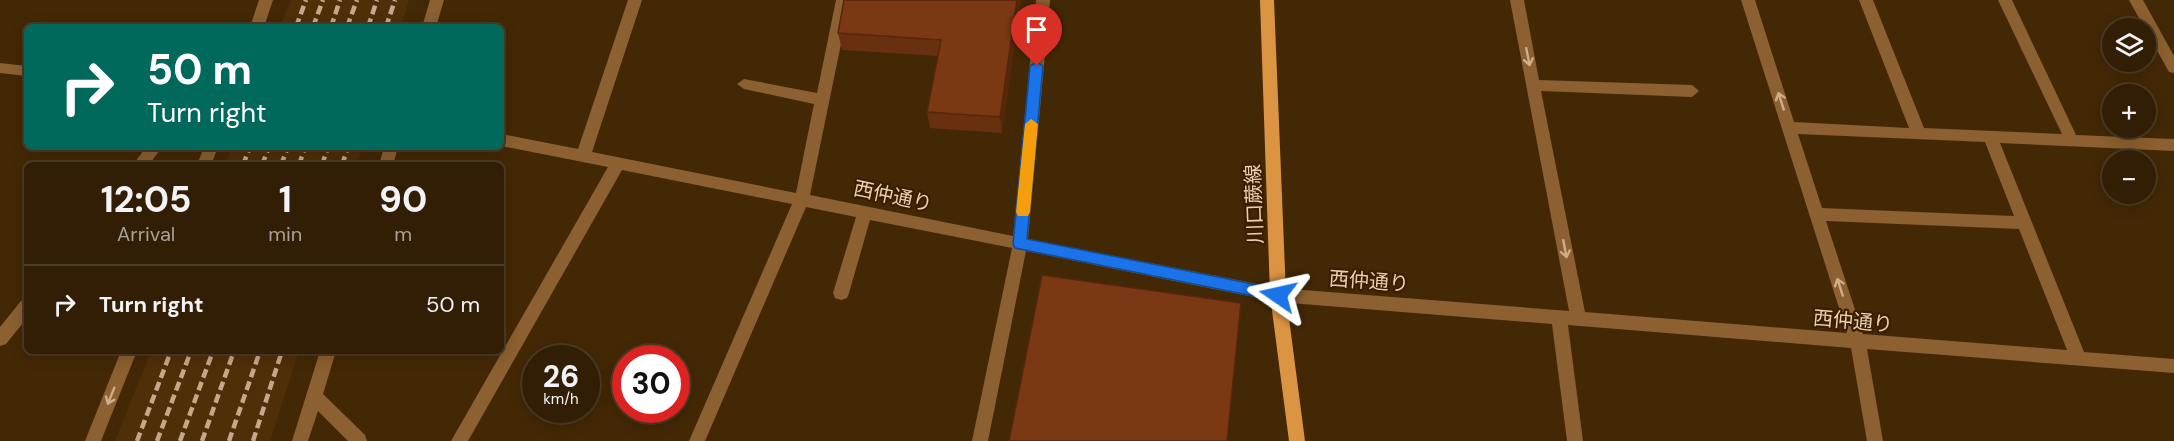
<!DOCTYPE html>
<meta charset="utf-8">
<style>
body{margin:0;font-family:"DM Sans","Noto Sans JP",sans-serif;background:#3d2b13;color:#f1f3f6;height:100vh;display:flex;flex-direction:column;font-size:22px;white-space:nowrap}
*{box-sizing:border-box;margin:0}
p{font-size:20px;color:#a8a29a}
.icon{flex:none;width:33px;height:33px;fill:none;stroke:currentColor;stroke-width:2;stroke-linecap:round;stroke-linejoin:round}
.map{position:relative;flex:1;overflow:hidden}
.drawer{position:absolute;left:24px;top:162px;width:480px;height:192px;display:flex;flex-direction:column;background:#321e04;border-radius:9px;box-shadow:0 3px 15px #0003,0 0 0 2px #4d3c26}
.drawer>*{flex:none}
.top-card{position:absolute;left:24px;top:24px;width:480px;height:126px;border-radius:9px;box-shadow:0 3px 15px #0003,0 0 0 2px #4d3c26;background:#00695c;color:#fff;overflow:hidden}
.tools{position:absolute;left:2102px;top:18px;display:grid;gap:12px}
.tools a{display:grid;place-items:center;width:54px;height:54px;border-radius:50%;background:#321e04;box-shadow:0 3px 15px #0003,0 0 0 2px #4d3c26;font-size:30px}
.speed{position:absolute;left:522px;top:345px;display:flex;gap:12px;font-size:30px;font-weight:700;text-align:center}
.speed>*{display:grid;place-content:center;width:78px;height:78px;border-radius:50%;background:#321e04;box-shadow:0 3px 15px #0003,0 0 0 2px #4d3c26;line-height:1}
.speed small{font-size:15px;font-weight:400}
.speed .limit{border:9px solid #d22;background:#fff;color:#111}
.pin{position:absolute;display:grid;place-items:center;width:51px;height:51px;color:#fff;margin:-62px -26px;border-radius:50% 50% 50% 0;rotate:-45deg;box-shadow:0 0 6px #0007}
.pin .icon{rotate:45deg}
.me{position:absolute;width:66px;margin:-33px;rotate:281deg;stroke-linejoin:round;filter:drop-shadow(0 0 4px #0008)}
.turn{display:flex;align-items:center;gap:21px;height:126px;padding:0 24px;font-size:27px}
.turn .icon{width:78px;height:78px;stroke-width:2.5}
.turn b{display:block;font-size:42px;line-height:51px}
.eta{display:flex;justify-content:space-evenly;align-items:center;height:102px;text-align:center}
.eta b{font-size:36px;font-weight:700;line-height:42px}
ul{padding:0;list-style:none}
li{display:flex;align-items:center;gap:18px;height:78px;padding:0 24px;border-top:2px solid #4d3c26}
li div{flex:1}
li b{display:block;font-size:22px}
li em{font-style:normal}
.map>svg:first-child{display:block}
.built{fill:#4f2f08}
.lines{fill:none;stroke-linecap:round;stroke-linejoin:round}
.minor{fill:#8c6030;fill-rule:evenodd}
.major{fill:#db9442;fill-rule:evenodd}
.rail{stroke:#c5a889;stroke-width:4.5;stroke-dasharray:9 4.5;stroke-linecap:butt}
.wall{fill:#693010}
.shaded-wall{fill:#55270d}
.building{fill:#7a3813;stroke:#55270d;stroke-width:1.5}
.oneway{stroke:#cfad8a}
.route{fill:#1a73e8;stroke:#114b97;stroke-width:1.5}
.slow{fill:#f59e0b}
.labels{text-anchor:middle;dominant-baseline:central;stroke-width:4.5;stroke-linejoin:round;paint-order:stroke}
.street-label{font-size:20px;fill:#ecceb1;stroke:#391e00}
</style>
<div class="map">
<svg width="2174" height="441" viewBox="0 0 2174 441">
<rect width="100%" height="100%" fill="#432805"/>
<g class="built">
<path d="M291 0H409L401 27H280Z"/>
<path d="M232 147H363L357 165H225Z"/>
<path d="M151 351H299L270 441H115Z"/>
</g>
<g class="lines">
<g class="minor">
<path d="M259 0H273L264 27H250Z"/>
<path d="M430 0H444L436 27H422Z"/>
<path d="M628 0H642L592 152 796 193 814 104 744 89 737 84 744 79 817 93 836 0H850L810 195 1013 236 1036 0H1050L1028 239 1278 288 1569 311 1510 0H1524L1539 80 1692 85 1699 91 1692 97 1541 91 1585 312 1847 333 1741 0H1755L1794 122 1909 128 1859 0H1873L1924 128 2062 134 1998 0H2012L2076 135 2174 139V151L2000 143 2084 352 2174 359V373L1867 349 1883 441H1867L1851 348 1568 325 1583 441H1567L1552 324 1278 302 1026 251 988 441H972L1012 248 870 220 849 293 847 298 841 300 835 298 833 293 856 217 806 207 705 441H689L792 204 622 170 468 441H451L608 167 501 146V134L578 149ZM1798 134 1985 142 2014 216 1822 208ZM1826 221 2019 229 2067 350 1863 334Z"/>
<path d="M2129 0H2143L2174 56V73L2169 72Z"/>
<path d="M0 63 27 66V76L0 73Z"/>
<path d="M146 147H162L149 165H133Z"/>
<path d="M204 147H218L211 165H197Z"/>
<path d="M384 147H398L393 165H379Z"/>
<path d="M27 299V318L6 344 0 346V327L21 301Z"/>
<path d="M121 351H137L101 441H85Z"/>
<path d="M320 351H336L323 394 365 435 367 441H348L318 411 308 441H292Z"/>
</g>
<path class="major" d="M1260 0H1274L1286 295 1305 441H1289L1270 295Z"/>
<g class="rail">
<path d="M296 27 306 0"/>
<path d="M313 27 323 0"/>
<path d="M331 27 340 0"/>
<path d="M347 27 357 0"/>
<path d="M368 27 377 0"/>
<path d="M386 27 395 0"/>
<path d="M243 165 250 147"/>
<path d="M262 165 269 147"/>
<path d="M281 165 288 147"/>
<path d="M299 165 305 147"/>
<path d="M322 165 328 147"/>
<path d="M342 165 348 147"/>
<path d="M137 441 171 351"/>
<path d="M157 441 191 351"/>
<path d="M180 441 213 351"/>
<path d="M202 441 234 351"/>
<path d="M229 441 260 351"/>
<path d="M253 441 282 351"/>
</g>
</g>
<path class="wall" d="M844 0H1021L1002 133 930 128 927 112 938 56 842 50 838 33Z"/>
<path class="shaded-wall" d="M1017 0H1021L1002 133 1000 117Z"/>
<g class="building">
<path d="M844 0H1017L1000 117 927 112 941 40 838 33Z"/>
<path d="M1042 275 1241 303 1227 441H1009Z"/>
</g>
<defs><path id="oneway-shaft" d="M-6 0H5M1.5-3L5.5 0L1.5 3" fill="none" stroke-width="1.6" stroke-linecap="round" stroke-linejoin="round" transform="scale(1.5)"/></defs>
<g class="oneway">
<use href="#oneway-shaft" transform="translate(1528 57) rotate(79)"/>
<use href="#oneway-shaft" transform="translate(1781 101) rotate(-108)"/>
<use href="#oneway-shaft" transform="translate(1565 249) rotate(79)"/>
<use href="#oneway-shaft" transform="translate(1840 287) rotate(-108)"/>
<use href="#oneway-shaft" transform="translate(111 396) rotate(112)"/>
</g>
<path class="route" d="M1037 62 1043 66 1027 239 1278 289 1283 291 1286 295 1283 300 1278 301 1015 248 1013 244 1030 66Z"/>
<path class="slow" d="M1031 119 1038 124 1030 212 1028 216H1018L1016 212 1025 124Z"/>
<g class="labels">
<g class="street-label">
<text transform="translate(893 196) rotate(12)">西仲通り</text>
<text transform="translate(1254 204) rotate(-92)">川口蕨線</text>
<text transform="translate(1369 281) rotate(4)">西仲通り</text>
<text transform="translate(1853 321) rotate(5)">西仲通り</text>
</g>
</g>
</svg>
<div class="tools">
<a><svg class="icon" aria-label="layers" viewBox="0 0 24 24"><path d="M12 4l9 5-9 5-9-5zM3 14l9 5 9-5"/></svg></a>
<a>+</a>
<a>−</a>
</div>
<div class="speed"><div>26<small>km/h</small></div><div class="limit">30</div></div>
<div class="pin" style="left:1037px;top:66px;background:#d93025"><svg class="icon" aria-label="arrive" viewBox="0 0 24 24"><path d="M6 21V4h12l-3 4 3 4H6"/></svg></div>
<svg class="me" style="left:1278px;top:295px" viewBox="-20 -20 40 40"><path d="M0-17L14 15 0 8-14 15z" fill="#1a73e8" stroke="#fff" stroke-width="4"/></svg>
<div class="top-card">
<div class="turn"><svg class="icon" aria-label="right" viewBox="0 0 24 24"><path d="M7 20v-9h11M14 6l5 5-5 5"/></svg><div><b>50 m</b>Turn right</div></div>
</div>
<section class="drawer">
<div class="eta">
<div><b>12:05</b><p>Arrival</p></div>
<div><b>1</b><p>min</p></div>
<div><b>90</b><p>m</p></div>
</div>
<ul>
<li><svg class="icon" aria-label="right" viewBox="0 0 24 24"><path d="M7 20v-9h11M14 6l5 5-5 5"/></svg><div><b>Turn right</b></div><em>50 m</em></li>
</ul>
</section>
</div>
